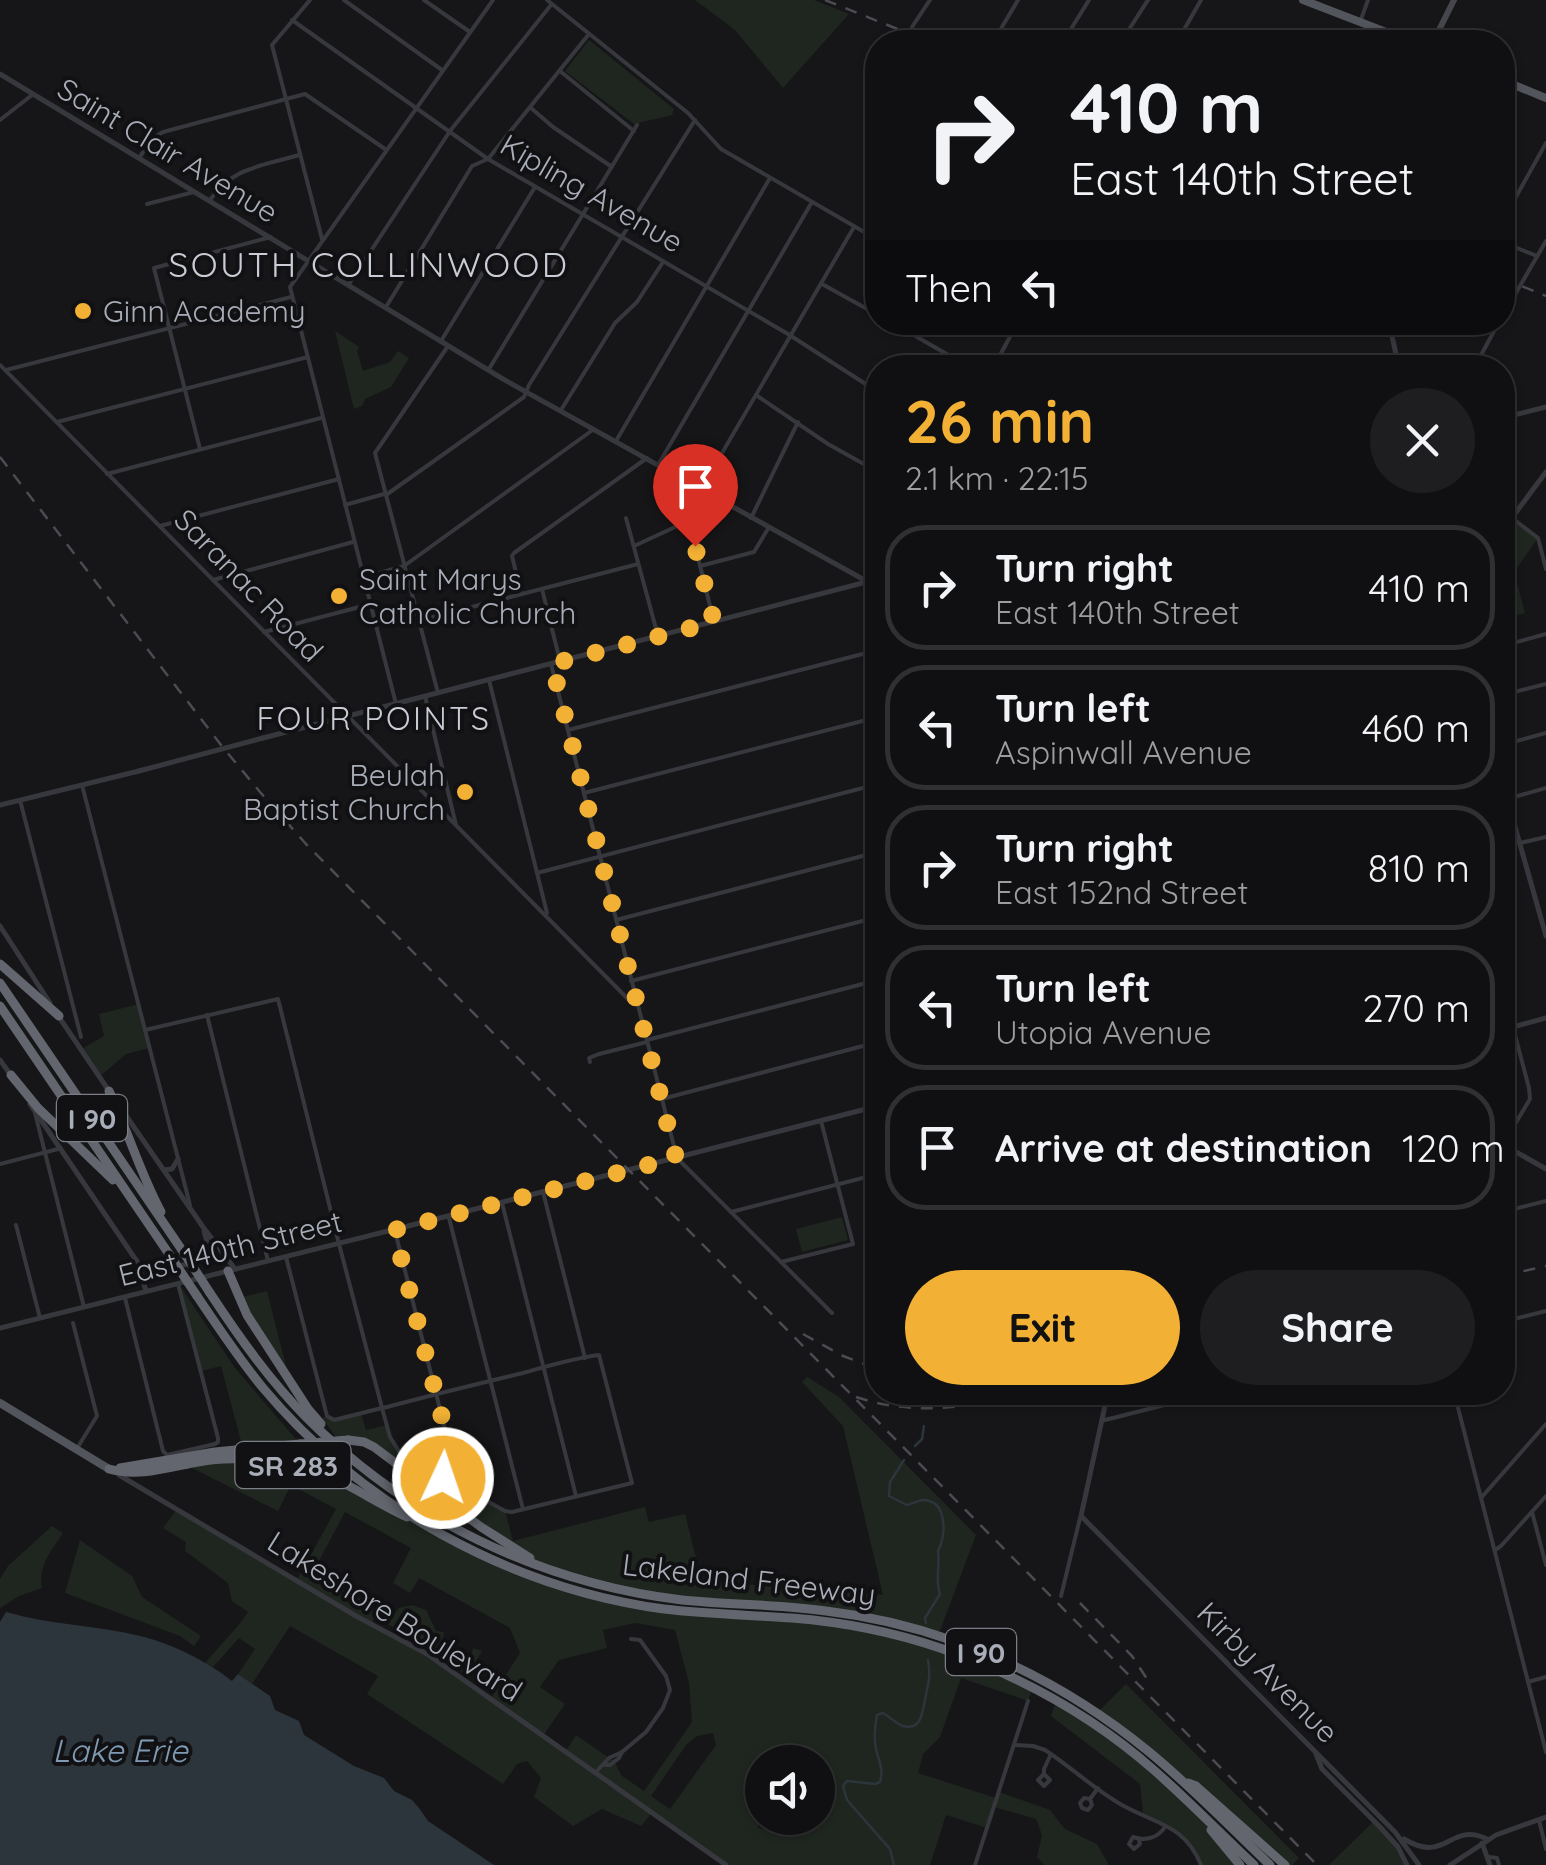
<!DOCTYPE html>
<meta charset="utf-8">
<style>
body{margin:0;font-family:Quicksand,sans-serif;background:#1e1e20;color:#f1f3f6;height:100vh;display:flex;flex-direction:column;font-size:38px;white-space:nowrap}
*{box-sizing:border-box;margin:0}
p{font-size:32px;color:#9c9d9f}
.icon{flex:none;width:55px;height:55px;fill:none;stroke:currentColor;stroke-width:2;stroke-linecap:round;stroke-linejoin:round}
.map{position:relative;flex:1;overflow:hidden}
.drawer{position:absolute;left:865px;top:355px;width:650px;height:1050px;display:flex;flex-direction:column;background:#101012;border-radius:40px;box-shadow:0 2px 8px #0004,0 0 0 2px #303032}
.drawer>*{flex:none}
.hud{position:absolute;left:865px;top:30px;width:650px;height:305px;border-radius:40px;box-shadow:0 2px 8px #0004,0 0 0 2px #303032;background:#101012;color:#f1f3f6;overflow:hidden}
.tools{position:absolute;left:745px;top:1745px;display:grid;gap:20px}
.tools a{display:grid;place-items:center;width:90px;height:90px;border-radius:50%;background:#101012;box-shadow:0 2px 8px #0004,0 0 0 2px #303032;font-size:50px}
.pin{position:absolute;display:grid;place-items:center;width:85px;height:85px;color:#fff;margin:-102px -42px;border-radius:50% 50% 50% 0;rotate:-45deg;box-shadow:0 0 10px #0007}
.pin .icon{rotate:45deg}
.me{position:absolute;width:110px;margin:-55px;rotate:3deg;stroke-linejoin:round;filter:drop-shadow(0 0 8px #0008)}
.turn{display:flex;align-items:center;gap:35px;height:210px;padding:0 40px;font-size:45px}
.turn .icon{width:130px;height:130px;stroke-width:2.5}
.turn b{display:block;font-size:70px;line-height:85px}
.then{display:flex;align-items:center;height:95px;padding:0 40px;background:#0003;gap:20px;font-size:38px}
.round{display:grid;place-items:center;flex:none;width:105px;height:105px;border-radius:52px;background:#1e1e20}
.summary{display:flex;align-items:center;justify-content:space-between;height:170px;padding:0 40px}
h1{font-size:60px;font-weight:700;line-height:75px;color:#f2b134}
.cta{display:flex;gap:20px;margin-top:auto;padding:20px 40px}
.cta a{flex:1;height:115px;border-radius:60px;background:#f2b134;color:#111;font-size:40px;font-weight:700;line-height:115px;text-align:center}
.cta a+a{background:#1e1e20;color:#f1f3f6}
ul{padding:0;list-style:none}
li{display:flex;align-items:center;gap:30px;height:125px;margin:0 20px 15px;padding:0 20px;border:5px solid #303032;border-radius:40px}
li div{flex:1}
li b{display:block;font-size:38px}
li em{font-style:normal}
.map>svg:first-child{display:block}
.green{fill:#1e261f;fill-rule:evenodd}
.water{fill:#2c353c}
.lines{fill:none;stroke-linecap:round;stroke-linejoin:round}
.stream{stroke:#2c353c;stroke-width:2.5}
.minor{stroke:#37383d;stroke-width:4}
.tertiary{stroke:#37383d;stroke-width:5}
.secondary{stroke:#45474d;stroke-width:6}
.primary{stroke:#53555c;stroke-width:8}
.motorway{stroke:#63666e;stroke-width:9}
.rail{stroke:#4a4c52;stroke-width:2.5;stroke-dasharray:12 10;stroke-linecap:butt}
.tertiary-bridge{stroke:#37383d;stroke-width:5}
.motorway-bridge{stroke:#63666e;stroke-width:9}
.route{stroke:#f2b134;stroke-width:18;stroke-dasharray:0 32.4}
.poi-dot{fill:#f2b134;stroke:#111113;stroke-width:4}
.labels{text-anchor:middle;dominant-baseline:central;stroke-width:8;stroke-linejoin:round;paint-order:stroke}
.shield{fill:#111113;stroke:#7b7e86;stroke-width:2.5}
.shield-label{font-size:28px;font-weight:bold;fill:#a8adb8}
.street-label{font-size:30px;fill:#a8adb8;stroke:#111113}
.poi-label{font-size:30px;fill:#a8adb8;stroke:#111113;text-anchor:start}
.neighbourhood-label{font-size:32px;letter-spacing:2.5px;fill:#c9ccd4;stroke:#111113}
.water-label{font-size:32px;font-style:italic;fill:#7f9bb3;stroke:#111113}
.quarter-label{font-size:35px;letter-spacing:2.5px;fill:#c9ccd4;stroke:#111113}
</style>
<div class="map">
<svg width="1546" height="1865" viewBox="0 0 1546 1865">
<rect width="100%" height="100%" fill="#161618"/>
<g class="green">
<path d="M695 0H814L849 14 783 88 735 30Z"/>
<path d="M589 40 674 109 672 115 634 124 565 71Z"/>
<path d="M335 331 359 347 357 351 363 371 390 362 398 351 409 358 391 387 365 399 362 406 354 409Z"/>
<path d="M1512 518 1538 538 1514 572 1525 613 1503 619 1502 531Z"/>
<path d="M139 1004 150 1048 126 1054 99 1077 80 1050 104 1036 99 1014Z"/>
<path d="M842 1217 848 1240 802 1252 796 1229Z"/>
<path d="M178 1283 235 1368 300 1444 243 1449 221 1366 201 1371Z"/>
<path d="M267 1291 287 1370 238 1298Z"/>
<path d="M807 1377 839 1397 976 1535 938 1636 853 1615 684 1600 555 1572 501 1541 374 1447 339 1441 322 1418 327 1416 330 1419 361 1413 366 1430 387 1425 390 1437 400 1453 505 1511 513 1541 645 1507 649 1522 685 1514 702 1581 883 1595 843 1426 802 1382Z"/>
<path d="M224 1459 313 1471 522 1572 638 1604 796 1619 910 1639 1033 1687 1028 1701 961 1678 940 1737 923 1754 918 1773 996 1798 999 1792 1050 1810 1065 1829 1097 1844 1109 1865H1044L1037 1857 1042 1835 1036 1819 994 1807 987 1828 946 1815 930 1865H726L652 1813 641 1826 602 1809 573 1826 534 1797 541 1778 527 1761 517 1764 503 1784 367 1694 378 1676 290 1626 252 1684 238 1674 255 1649 239 1638 213 1667 205 1663 242 1621 248 1612 232 1601 228 1583 185 1551 186 1542 163 1528 178 1508 297 1580 336 1509 291 1485 278 1511 184 1464ZM345 1512 411 1548 393 1583 410 1593 419 1578 510 1628 520 1653 491 1698 427 1654 372 1623 379 1610 313 1572ZM635 1623 675 1630 689 1683 692 1722 644 1791 621 1775 615 1762 576 1735 565 1752 543 1736 565 1704 540 1687 559 1660 607 1648 603 1630ZM713 1733 716 1745 670 1809 651 1796 686 1745 697 1736ZM762 1762H818V1818H801L799 1835 758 1828 760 1804 762 1803Z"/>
<path d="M52 1526 63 1533C51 1551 38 1566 42 1588L19 1596 0 1608V1579L8 1566Z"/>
<path d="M80 1540 132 1576 142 1597 201 1636 194 1646 180 1636 65 1593Z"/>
<path d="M412 1605 426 1610 436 1631 444 1632 442 1643 452 1654H457L462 1662 471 1657 473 1648 482 1651 467 1675 386 1623 399 1608Z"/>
<path d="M1126 1684 1299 1858 1292 1865H1285L1097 1713Z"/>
<path d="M1056 1701 1110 1736 1201 1815 1240 1865H1201C1189 1837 1170 1827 1143 1814L1140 1784 1051 1716Z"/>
<path d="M1374 1821 1398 1847 1407 1865H1329Z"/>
</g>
<path class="water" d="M6 1612C50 1625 96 1625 140 1636 173 1644 205 1660 232 1681L238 1674 270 1696 275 1710 299 1721 304 1735 354 1766 384 1778 394 1791 412 1800 419 1808 428 1821 494 1865H0V1622Z"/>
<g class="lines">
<g class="stream">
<path d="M915 1446 922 1439 924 1426"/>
<path d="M904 1460 890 1482 889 1496 907 1505C910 1504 921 1500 924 1500 948 1501 946 1537 938 1551 940 1565 935 1581 940 1594L925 1618 926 1623"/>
<path d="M894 1865 890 1849 847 1800 843 1786 847 1781 875 1784 880 1782C884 1768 879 1763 876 1749 874 1740 875 1725 877 1715L883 1713C890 1717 897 1724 903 1726 922 1731 922 1712 925 1700 928 1683 931 1678 928 1660"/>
</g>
<g class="minor">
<path d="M310 0 272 45 322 239"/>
<path d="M344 0 442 70"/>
<path d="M424 0 470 32"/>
<path d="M547 0 688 113 721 149 878 240"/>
<path d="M292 20 488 159 788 334 878 392"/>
<path d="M1360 22 1368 0"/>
<path d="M912 27 930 0"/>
<path d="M999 32 1018 0"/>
<path d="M1053 42 1066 37 1089 0"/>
<path d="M1121 42 1148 0"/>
<path d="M1177 42 1201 0"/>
<path d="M560 71 634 131"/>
<path d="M531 108 553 127 612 167"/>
<path d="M1502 116 1516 89"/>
<path d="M0 120 32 95"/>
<path d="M139 158 153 138 163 132 305 94 385 149"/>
<path d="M210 200C232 167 263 166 299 155"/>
<path d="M147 204 194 192"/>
<path d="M1502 222 1546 143"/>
<path d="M1502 242 1537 256"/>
<path d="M349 284 450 131 551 5"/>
<path d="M822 284 878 315"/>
<path d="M386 307 472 166 488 159 589 34"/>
<path d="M1502 317 1546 241"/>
<path d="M891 322 971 368"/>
<path d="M441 341 535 187"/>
<path d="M0 365 628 999 637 1004"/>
<path d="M993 368 1018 322"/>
<path d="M1474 368 1499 322"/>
<path d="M489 369 637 125"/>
<path d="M6 370 291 297"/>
<path d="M756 395 828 444 878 472"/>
<path d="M561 410 615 323 637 302 663 262"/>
<path d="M57 422 308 357"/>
<path d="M616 441 770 178"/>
<path d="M200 449 154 268 271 237"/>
<path d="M658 465 812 202"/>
<path d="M107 474 321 418"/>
<path d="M701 489 854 227"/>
<path d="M386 495 524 397 529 385 695 120"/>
<path d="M345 505 384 494"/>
<path d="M626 518 658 636"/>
<path d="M751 518 798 422"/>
<path d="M1512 518 1538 538 1546 569"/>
<path d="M689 521 714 622"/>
<path d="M160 526 339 479"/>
<path d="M634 546 725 504"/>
<path d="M700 566 754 552 769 527"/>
<path d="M365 577 404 566 594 429"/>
<path d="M213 580 353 542"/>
<path d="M542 589 560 661"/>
<path d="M521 593 512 556 514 553 647 458"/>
<path d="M418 621 638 564"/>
<path d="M264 632 371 604"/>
<path d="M1502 646 1546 634"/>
<path d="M551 664 677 1158 832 1313"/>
<path d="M489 680 547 913"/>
<path d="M438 693 375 453 448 346"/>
<path d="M1502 695 1546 684"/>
<path d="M425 696 456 825"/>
<path d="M396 704 290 287 493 0"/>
<path d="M568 730 878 650"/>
<path d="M1502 745 1546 733"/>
<path d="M82 785 190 1205"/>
<path d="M584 793 878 717"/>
<path d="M1507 799 1546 788"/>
<path d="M20 800 81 1037"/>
<path d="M1502 829 1515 826"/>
<path d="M1520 843 1546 837"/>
<path d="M537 873 878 784"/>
<path d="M616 920 878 852"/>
<path d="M631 981 878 917"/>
<path d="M1502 986 1529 1088 1530 1099 1502 1146"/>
<path d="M207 1015 268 1261"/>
<path d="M145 1030 278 999 339 1244 381 1404 382 1408 390 1437 400 1453 505 1511 512 1512 632 1483 599 1355C574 1358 548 1366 523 1373 477 1384 432 1395 387 1407L382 1408 334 1420 327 1416 286 1257"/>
<path d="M647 1040 878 980"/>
<path d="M590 1062 589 1058 599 1054 647 1042"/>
<path d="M662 1099 878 1042"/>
<path d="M35 1113 84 1307"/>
<path d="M0 1164 58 1149"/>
<path d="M543 1192 585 1358"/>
<path d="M502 1203 576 1496"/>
<path d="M731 1212 878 1174"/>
<path d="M1502 1212 1546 1201"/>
<path d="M449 1218 523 1509"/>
<path d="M16 1225 40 1318"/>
<path d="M395 1231 449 1445 448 1468 443 1478"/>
<path d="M781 1262 853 1244 821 1121"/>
<path d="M125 1298 163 1451 167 1455 215 1444 218 1442V1438L178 1284"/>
<path d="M1502 1322 1546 1311"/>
<path d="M73 1323 97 1416 76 1450"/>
<path d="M1454 1392 1546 1752"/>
<path d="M1101 1421 1216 1392"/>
<path d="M1481 1498 1546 1424"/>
<path d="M1532 1512 1546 1565"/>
<path d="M1495 1550 1501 1546 1546 1496"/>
<path d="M1061 1596 1080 1518"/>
<path d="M1528 1682 1546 1677"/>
<path d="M1014 1745 1033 1746 1045 1750C1071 1767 1095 1790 1122 1805 1156 1824 1185 1825 1201 1865"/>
<path d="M605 1765H610L619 1758 622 1752"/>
<path d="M595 1773 609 1758 622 1752 646 1732 663 1708 670 1690 666 1676 640 1640 631 1639"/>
<path d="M1044 1774 1050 1780 1044 1786 1038 1780 1044 1774V1769L1050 1756"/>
<path d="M1090 1799 1084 1798 1080 1803 1082 1808 1088 1810 1092 1805 1090 1799 1098 1788"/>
<path d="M1539 1820 1546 1849"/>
<path d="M1139 1840 1140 1844 1134 1849 1129 1844 1133 1837C1144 1841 1157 1839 1165 1827"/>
<path d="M1489 1857 1497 1858 1499 1865"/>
<path d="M975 1865 1028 1701"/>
</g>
<g class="tertiary">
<path d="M0 74 503 379 868 582 878 600"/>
<path d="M1389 322 1399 368"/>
<path d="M1502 418 1546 407"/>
<path d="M1502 531 1546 472"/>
<path d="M263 738 878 579"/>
<path d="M1502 781 1546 936"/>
<path d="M0 805 139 771"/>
<path d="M0 926 50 1003"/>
<path d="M59 1017 109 1091"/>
<path d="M1502 1030 1546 1018"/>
<path d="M0 1060 10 1074"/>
<path d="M30 1104 138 1263 146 1291"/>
<path d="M118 1104 203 1227 235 1269"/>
<path d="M1502 1144 1546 1169"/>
<path d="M164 1170 172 1169 178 1159"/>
<path d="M140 1265 162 1272 196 1261 206 1250 207 1242 204 1231"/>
<path d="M0 1328 452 1215 878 1106"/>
<path d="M1108 1392 1081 1516 1395 1832 1419 1865"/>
<path d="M119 1475 356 1616 427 1654 726 1865"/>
<path d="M1316 1754 1322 1769 1381 1828 1398 1847 1407 1865"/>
<path d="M1404 1839C1447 1865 1449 1821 1487 1839"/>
<path d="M1482 1843 1490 1865"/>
<path d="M1450 1865 1496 1835 1546 1817"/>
</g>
<path class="secondary" d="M1433 42 1454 0"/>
<g class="primary">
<path d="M1303 0 1412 42"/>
<path d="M1502 80 1546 98"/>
<path d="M0 1403 109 1469"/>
</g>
<g class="motorway">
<path d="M0 964 59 1016"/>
<path d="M0 983 184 1253"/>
<path d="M0 1006 171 1257"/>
<path d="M11 1075 38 1108 113 1180"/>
<path d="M109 1091C128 1131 140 1173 161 1212"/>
<path d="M228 1271 247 1315 308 1409 321 1424"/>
<path d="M210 1293C239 1337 270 1381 307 1418 408 1519 540 1583 682 1600 730 1605 778 1604 826 1611 868 1616 911 1626 951 1640 1023 1665 1089 1703 1148 1751 1191 1786 1230 1827 1270 1865"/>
<path d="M197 1296C218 1327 239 1359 263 1388 363 1507 510 1588 664 1609 707 1614 750 1615 792 1618 842 1622 893 1632 940 1648 1018 1675 1093 1716 1155 1771 1189 1801 1221 1834 1254 1865"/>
<path d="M348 1440 364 1442 374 1447 481 1527 530 1558"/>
<path d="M120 1468 215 1452 300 1444"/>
<path d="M109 1469C147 1480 185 1460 224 1459 260 1458 297 1462 331 1477 357 1489 381 1505 407 1517"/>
<path d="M1188 1783 1196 1786 1285 1865"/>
<path d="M1211 1830 1240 1865"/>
</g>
<g class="rail">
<path d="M825 0 930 42"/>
<path d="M1502 278 1546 296"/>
<path d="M0 457 221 745 260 792 306 844 1317 1865"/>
<path d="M1502 1276 1546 1266"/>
<path d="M803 1334 843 1356 878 1369"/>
<path d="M856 1397C915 1417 974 1407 1033 1392"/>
<path d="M1080 1603 1132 1656 1149 1682"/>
</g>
<path class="tertiary-bridge" d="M139 771 263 738"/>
<g class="motorway-bridge">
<path d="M184 1253 210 1293"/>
<path d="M171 1257 197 1296"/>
<path d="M300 1444 348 1440"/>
</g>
</g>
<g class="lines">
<path class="route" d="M443 1478 448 1468 449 1445 394 1230 676 1158 552 664 714 622 695 546"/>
</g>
<g class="poi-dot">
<circle cx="83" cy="311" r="10"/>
<circle cx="339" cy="596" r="10"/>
<circle cx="465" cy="792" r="10"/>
</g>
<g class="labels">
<g class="shield">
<rect x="57" y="1095" width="70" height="46" rx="8"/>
<rect x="235.5" y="1442" width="115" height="46" rx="8"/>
<rect x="946" y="1629" width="70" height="46" rx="8"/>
</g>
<g class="shield-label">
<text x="92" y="1118">I 90</text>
<text x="293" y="1465">SR 283</text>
<text x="981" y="1652">I 90</text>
</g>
<g class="street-label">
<text transform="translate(168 150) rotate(31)">Saint Clair Avenue</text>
<text transform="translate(592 193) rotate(30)">Kipling Avenue</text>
<text transform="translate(249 585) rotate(46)">Saranac Road</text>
<text transform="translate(230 1248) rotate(-14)">East 140th Street</text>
<text transform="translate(749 1579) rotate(7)">Lakeland Freeway</text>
<text transform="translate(395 1616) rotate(32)">Lakeshore Boulevard</text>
<text transform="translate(1268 1672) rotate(45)">Kirby Avenue</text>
</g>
<g class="poi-label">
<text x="103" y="311">Ginn Academy</text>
<text x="359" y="579">Saint Marys<tspan x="359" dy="34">Catholic Church</tspan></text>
<text x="445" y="775" text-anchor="end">Beulah<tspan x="445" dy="34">Baptist Church</tspan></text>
</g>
<g class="neighbourhood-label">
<text x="374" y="718">FOUR POINTS</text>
</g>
<g class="water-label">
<text x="120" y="1750">Lake Erie</text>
</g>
<g class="quarter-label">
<text x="369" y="264">SOUTH COLLINWOOD</text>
</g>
</g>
</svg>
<div class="tools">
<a><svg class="icon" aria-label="sound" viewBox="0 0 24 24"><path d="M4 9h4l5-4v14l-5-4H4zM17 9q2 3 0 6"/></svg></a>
</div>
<div class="pin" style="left:695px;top:546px;background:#d93025"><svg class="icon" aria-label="arrive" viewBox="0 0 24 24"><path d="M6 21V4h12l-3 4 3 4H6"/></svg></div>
<svg class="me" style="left:443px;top:1478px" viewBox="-20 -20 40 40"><circle r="17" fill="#f2b134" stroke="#fff" stroke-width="3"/><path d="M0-11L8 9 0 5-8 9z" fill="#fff"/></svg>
<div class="hud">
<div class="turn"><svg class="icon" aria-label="right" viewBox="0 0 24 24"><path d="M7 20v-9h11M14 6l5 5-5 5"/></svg><div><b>410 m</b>East 140th Street</div></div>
<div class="then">Then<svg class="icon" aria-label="left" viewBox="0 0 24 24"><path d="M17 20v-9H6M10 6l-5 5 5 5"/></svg></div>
</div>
<section class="drawer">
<div class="summary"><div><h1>26 min</h1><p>2.1 km · 22:15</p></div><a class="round"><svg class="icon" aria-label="close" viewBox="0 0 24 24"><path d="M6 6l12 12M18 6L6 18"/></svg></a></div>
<ul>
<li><svg class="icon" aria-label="right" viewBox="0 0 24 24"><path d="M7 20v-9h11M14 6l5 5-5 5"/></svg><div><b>Turn right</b><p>East 140th Street</p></div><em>410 m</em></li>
<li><svg class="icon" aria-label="left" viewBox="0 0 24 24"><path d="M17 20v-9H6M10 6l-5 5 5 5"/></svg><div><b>Turn left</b><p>Aspinwall Avenue</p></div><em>460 m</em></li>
<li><svg class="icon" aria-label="right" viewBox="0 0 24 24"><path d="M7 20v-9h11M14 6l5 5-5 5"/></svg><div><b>Turn right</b><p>East 152nd Street</p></div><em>810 m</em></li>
<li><svg class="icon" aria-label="left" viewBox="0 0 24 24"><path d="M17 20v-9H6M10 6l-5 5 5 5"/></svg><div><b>Turn left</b><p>Utopia Avenue</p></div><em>270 m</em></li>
<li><svg class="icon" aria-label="arrive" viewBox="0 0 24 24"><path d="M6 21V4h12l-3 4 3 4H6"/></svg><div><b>Arrive at destination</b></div><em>120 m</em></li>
</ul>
<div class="cta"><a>Exit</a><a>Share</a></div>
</section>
</div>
